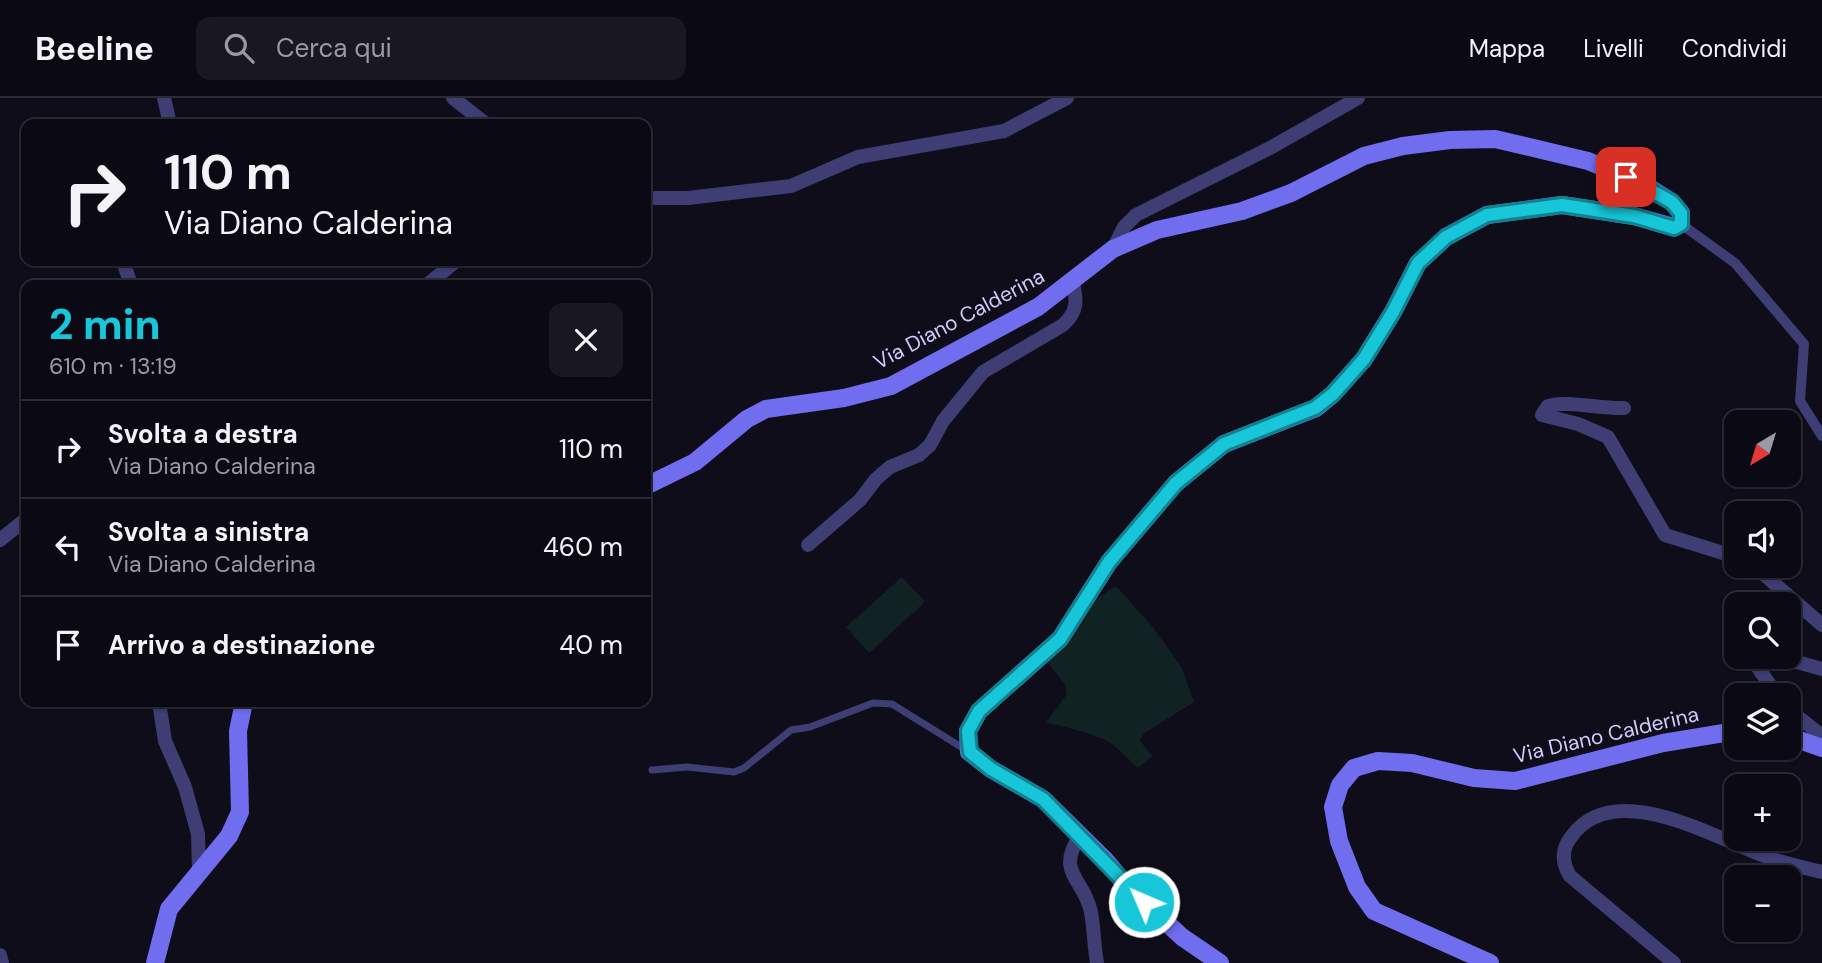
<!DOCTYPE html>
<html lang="it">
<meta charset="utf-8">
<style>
body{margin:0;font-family:"DM Sans",sans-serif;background:#191822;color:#f1f3f6;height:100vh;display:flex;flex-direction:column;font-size:26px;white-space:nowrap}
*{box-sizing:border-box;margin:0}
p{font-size:23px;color:#9a9aa0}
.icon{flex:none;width:38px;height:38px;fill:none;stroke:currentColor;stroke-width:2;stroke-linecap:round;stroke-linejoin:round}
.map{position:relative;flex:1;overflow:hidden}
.details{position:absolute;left:21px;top:182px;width:630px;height:427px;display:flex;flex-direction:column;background:#0b0a14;border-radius:14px;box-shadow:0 2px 5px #0004,0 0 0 2px #2b2b34}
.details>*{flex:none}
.guide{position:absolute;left:21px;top:21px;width:630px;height:147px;border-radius:14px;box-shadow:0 2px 5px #0004,0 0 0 2px #2b2b34;background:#0b0a14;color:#f1f3f6;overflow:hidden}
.needle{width:46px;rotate:218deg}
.controls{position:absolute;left:1724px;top:312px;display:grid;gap:14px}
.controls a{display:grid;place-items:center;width:77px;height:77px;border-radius:14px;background:#0b0a14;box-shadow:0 2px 5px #0004,0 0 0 2px #2b2b34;font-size:35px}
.pin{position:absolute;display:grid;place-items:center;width:60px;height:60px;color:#fff;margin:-30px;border-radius:14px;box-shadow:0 4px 10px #0006}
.me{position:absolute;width:77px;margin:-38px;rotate:315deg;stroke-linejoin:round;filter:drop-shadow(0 0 5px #0008)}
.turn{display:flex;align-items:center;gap:24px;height:147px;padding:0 28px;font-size:32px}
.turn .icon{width:91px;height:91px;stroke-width:2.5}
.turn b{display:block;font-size:49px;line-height:60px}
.round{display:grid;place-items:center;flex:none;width:74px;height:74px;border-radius:14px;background:#191822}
.overview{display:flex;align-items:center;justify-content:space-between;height:119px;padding:0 28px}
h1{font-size:42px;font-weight:800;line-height:52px;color:#18c6d9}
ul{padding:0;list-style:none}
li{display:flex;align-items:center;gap:21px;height:98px;padding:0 28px;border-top:2px solid #2b2b34}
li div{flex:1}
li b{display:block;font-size:26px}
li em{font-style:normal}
header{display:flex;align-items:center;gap:42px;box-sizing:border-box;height:98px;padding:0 35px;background:#0b0a14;border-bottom:2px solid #2b2b34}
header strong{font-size:33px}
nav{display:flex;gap:38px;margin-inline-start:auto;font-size:24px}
.search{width:490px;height:63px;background:#191822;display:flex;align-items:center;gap:18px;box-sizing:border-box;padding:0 24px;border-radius:14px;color:#9a9aa0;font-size:26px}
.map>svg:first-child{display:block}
.green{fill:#102322}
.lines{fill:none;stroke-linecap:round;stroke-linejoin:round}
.service{stroke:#3e3d74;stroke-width:7}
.pedestrian{stroke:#3e3d74;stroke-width:10}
.minor{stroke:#3e3d74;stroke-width:14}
.secondary{stroke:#706def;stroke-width:18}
.route-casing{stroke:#10818d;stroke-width:18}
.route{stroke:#18c6d9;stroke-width:12}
.labels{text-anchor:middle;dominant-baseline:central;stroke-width:7;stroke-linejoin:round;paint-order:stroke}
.street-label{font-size:21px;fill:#d0cbf9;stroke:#0f0d1a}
</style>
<header>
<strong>Beeline</strong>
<div class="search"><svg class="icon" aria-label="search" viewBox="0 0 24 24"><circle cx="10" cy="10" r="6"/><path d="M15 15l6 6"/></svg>Cerca qui</div>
<nav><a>Mappa</a><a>Livelli</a><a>Condividi</a></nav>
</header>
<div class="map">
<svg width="1822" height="865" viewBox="0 0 1822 865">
<rect width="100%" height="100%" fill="#0f0d1a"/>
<g class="green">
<path d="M902 479 925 504 869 555 846 529Z"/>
<path d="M1116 488 1151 527 1181 568 1194 604 1143 636 1140 643 1152 658 1138 670C1128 661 1119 651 1109 644 1101 638 1057 626 1046 625L1067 596 1064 585 1047 564 1093 503Z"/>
</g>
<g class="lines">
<path class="service" d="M652 672 687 669 734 674 744 670 791 632 810 629 873 605 892 606 966 652"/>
<path class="pedestrian" d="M1681 126 1735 165 1804 246 1800 303 1822 338"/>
<g class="minor">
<path d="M164 0 170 26"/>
<path d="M453 0 486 26"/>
<path d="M646 100H688L791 88 858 59 1004 33 1067 0"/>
<path d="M1113 151 1124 129 1136 117 1272 49 1358 0"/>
<path d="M123 163 131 187"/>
<path d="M427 187 456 163"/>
<path d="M1624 310C1601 311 1565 302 1548 308L1542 317 1578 326 1608 339 1665 437 1736 459"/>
<path d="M0 442 26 421"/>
<path d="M808 447 860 402 876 381 890 369 919 357 930 347 943 323 983 274 1063 227C1078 213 1077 203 1073 185"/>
<path d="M1753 467 1822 527"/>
<path d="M1758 558 1756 567 1777 597"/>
<path d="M1775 558 1822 571"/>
<path d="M159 604 165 643 185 689 198 736 199 773"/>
<path d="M1788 611 1822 638"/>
<path d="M1080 738C1055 775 1084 780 1091 814 1094 831 1094 848 1097 865"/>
<path d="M0 857 2 865"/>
<path d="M1674 865 1570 778C1562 765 1561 752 1571 739 1615 677 1719 743 1770 760 1787 766 1805 770 1822 774"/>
</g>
<g class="secondary">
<path d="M646 388 695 364 747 321 766 311 844 300 891 288 1038 209 1113 151 1157 132 1242 113 1291 95 1364 58 1403 48 1450 42 1495 41 1588 63 1645 87 1672 104 1681 115V126L1673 129 1634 118 1562 107 1487 117 1446 139 1418 165 1393 214 1364 261 1333 296 1316 310 1224 346 1176 385 1109 464 1060 541 979 613 968 633 969 654 991 671 1043 701 1106 763 1126 787 1182 839 1220 865"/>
<path d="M1788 638 1822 650"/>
<path d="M155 865 169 811 229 738 240 714 238 633 244 604"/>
<path d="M1490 865 1374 813 1357 789 1339 743 1333 709 1340 687 1354 670 1378 663 1412 665 1474 680 1515 683 1663 645 1736 633"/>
</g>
</g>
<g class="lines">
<defs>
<path id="route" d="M1144 804 1043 701 991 671 970 654 968 633 979 613 1060 541 1109 464 1176 385 1224 346 1315 310 1333 296 1364 261 1393 214 1418 165 1446 139 1487 117 1562 107 1634 118 1674 130 1681 126V115L1672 104 1626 79"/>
</defs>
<use href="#route" class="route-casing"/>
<use href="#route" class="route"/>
</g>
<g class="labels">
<g class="street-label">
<text transform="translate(959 221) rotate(-28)">Via Diano Calderina</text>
<text transform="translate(1606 637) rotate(-13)">Via Diano Calderina</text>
</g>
</g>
</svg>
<div class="controls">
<a><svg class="needle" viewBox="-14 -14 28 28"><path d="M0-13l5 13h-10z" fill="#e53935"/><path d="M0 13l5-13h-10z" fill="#9a9aa0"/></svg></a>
<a><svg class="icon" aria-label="sound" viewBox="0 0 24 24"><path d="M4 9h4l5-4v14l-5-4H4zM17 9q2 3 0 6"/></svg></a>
<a><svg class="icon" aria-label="search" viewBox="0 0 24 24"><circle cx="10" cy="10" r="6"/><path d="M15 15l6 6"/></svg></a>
<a><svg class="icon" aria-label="layers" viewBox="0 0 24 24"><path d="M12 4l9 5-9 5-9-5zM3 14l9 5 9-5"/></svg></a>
<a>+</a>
<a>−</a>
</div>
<div class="pin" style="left:1626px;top:79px;background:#d93025"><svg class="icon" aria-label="arrive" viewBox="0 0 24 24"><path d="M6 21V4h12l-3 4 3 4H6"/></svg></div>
<svg class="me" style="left:1144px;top:804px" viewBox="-20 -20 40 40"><circle r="17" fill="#18c6d9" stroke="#fff" stroke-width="3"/><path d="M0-11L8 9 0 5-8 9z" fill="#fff"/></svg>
<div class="guide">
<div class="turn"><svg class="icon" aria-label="right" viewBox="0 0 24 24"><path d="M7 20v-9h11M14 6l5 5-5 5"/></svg><div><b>110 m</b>Via Diano Calderina</div></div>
</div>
<section class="details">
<div class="overview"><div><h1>2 min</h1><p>610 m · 13:19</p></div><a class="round"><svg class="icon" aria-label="close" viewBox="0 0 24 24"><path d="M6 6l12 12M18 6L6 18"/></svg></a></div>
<ul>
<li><svg class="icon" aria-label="right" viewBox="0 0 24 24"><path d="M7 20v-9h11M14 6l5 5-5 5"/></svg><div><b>Svolta a destra</b><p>Via Diano Calderina</p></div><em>110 m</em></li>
<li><svg class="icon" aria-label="left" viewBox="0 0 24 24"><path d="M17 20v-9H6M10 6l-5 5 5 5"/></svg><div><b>Svolta a sinistra</b><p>Via Diano Calderina</p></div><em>460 m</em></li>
<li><svg class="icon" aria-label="arrive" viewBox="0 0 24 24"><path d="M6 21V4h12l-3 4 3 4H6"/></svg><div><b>Arrivo a destinazione</b></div><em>40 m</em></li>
</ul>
</section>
</div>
